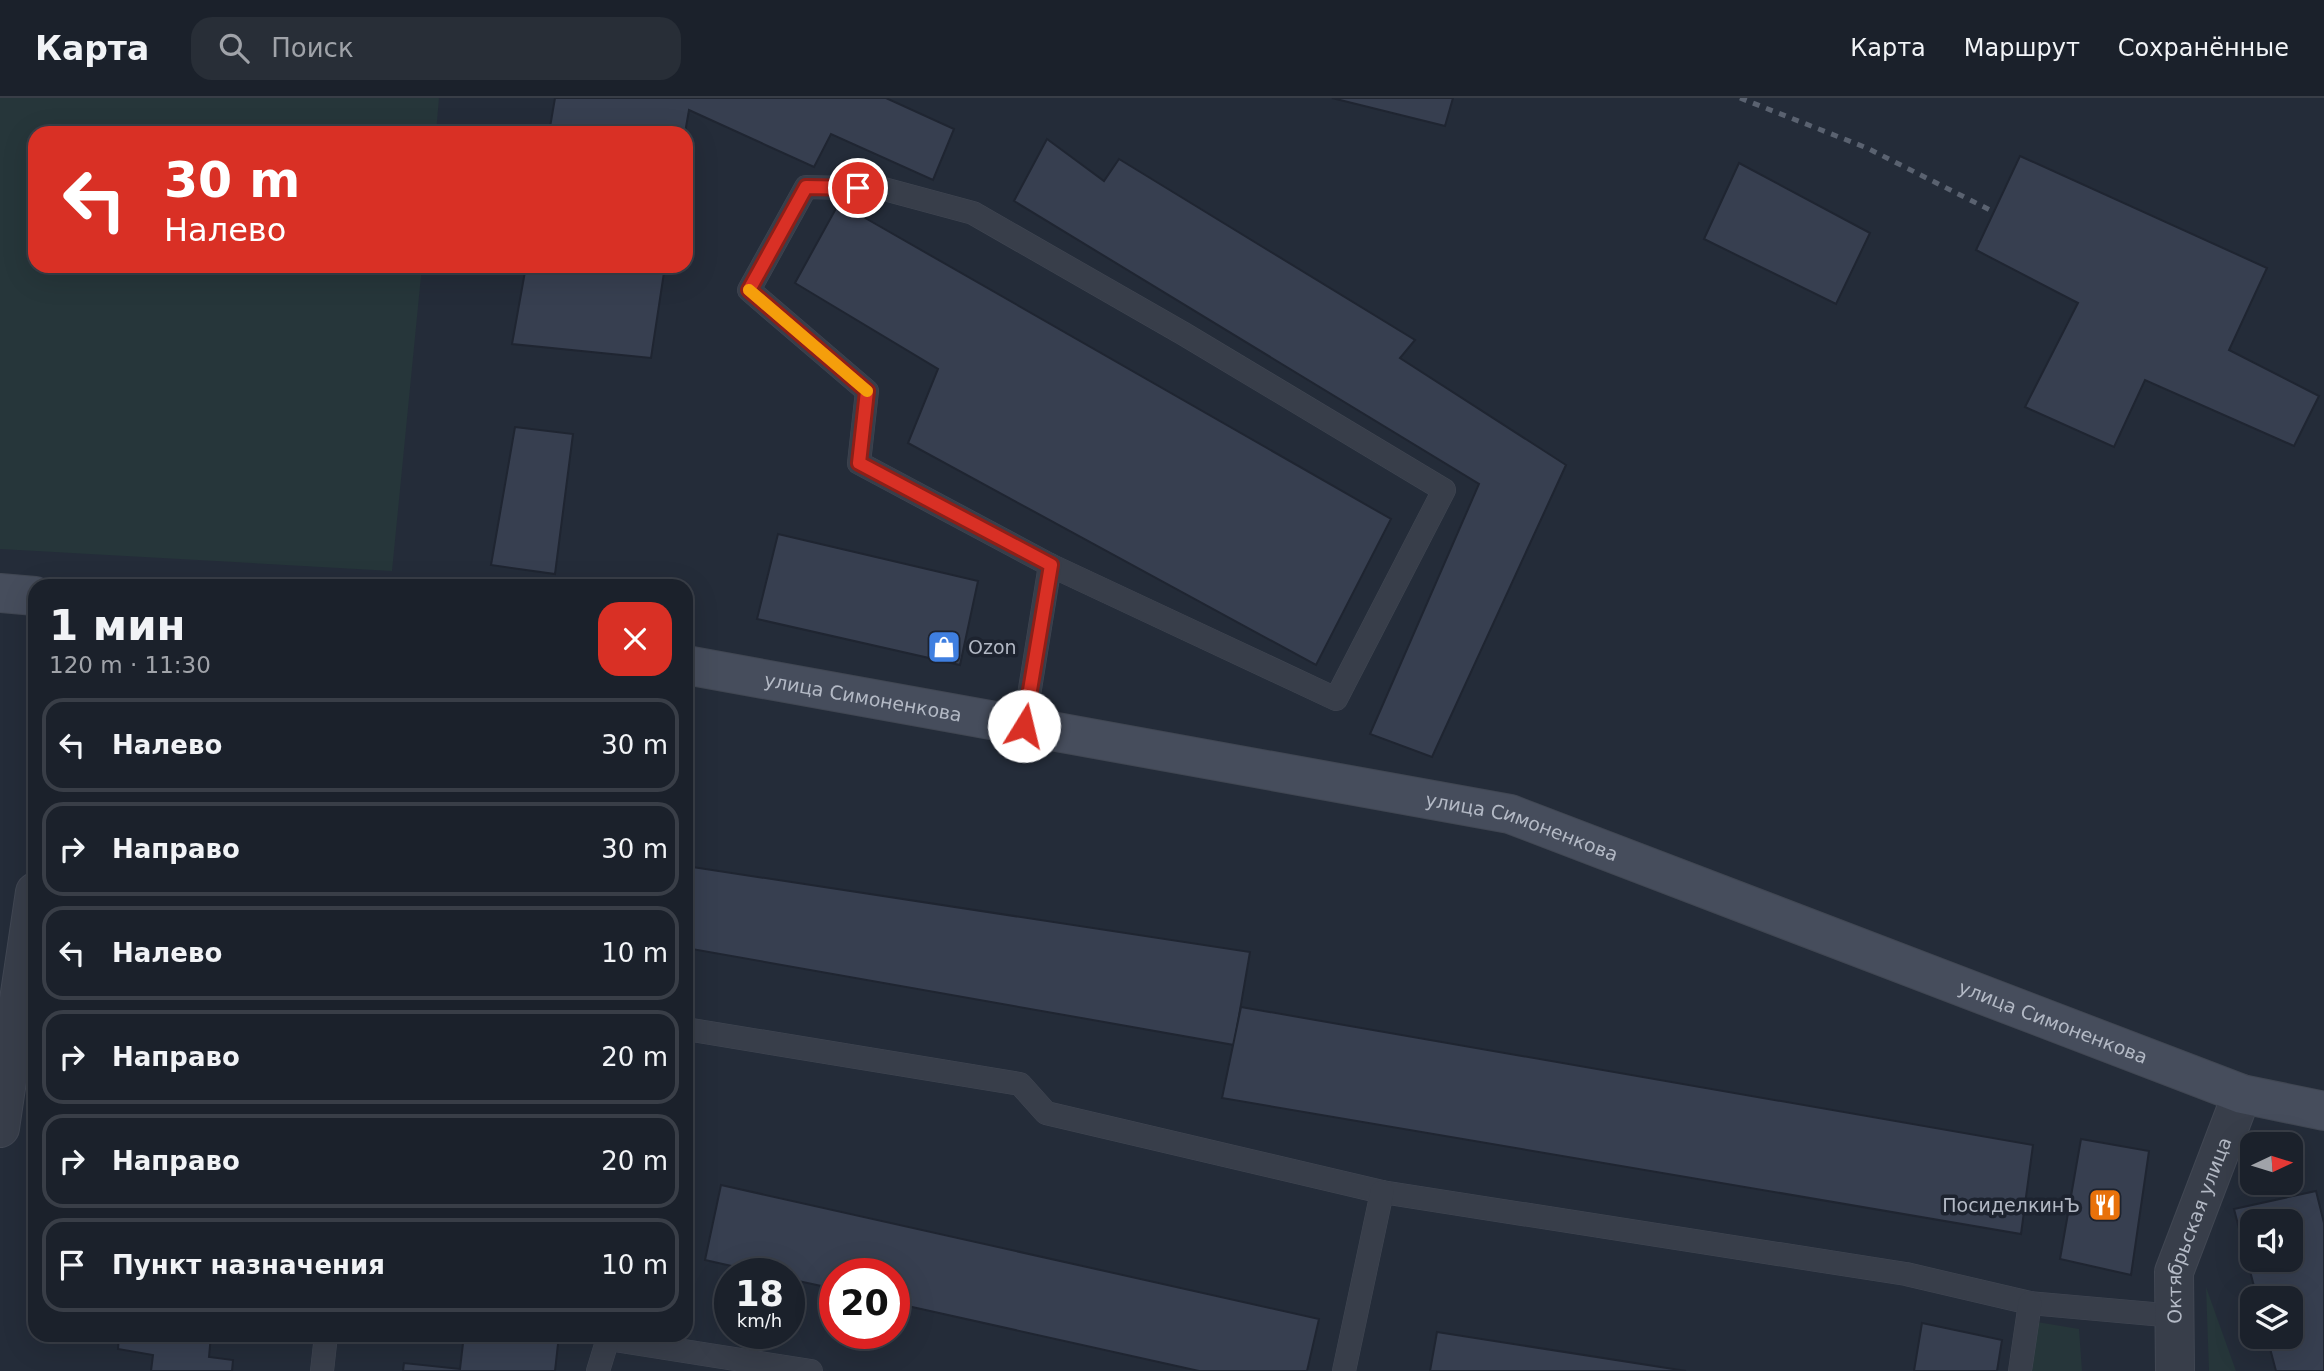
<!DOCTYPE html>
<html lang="ru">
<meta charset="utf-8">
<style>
body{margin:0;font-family:"DejaVu Sans",sans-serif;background:#282e37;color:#f1f3f6;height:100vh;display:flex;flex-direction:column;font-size:26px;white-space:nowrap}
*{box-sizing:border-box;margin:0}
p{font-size:23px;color:#a0a3a9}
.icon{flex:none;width:38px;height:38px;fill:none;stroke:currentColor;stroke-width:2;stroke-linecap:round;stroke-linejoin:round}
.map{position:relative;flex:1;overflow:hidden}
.details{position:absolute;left:28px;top:481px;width:665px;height:763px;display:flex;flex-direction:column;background:#1b212b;border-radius:21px;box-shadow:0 7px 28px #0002,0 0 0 2px #393e47}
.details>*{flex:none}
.top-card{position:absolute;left:28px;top:28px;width:665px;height:147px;border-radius:21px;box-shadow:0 7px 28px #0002,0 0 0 2px #393e47;background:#d93025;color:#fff;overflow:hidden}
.needle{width:46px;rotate:86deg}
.controls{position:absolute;left:2240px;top:1034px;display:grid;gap:14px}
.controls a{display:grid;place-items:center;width:63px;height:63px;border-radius:14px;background:#1b212b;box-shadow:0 7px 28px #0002,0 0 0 2px #393e47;font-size:35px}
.speed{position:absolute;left:714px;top:1160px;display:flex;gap:14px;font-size:35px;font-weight:700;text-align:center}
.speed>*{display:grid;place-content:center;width:91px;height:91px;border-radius:50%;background:#1b212b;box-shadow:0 7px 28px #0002,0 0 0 2px #393e47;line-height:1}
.speed small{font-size:18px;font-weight:400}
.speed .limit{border:10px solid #d22;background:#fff;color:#111}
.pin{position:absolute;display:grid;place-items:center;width:60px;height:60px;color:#fff;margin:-30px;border:4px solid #fff;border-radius:50%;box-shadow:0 2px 7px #0007}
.me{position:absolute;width:77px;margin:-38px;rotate:9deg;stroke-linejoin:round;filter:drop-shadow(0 0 5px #0008)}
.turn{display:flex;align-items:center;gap:24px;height:147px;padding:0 21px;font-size:32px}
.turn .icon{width:91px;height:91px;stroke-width:2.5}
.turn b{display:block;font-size:49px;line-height:60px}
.round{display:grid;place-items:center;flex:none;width:74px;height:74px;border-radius:21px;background:#282e37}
.headline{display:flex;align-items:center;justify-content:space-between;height:119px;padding:0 21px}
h1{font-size:42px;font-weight:700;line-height:52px}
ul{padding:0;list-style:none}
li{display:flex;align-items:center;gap:21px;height:94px;margin:0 14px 10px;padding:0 7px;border:4px solid #393e47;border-radius:21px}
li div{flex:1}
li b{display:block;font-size:26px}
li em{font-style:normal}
header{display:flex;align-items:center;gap:42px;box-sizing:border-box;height:98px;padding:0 35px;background:#1b212b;border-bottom:2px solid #393e47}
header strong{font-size:33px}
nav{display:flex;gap:38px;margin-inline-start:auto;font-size:24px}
.search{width:490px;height:63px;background:#282e37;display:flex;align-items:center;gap:18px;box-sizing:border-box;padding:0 24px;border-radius:21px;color:#a0a3a9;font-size:26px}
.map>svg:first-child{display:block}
.green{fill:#26363a}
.building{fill:#373f50;stroke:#1f2531;stroke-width:2;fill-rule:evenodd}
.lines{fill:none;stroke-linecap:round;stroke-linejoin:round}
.lane-casing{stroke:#414753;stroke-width:24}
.street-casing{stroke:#414753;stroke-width:40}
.secondary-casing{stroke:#414753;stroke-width:40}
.lane{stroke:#383e4a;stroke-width:23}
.street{stroke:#383e4a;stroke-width:38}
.secondary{stroke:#464d5c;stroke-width:38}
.rail{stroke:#5a6270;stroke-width:5;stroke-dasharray:7 7;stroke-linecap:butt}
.route-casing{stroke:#8d1f18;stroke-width:18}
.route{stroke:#d93025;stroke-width:12}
.slow{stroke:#f59e0b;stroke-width:12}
.labels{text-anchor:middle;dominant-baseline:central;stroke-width:7;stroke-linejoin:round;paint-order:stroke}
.poi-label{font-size:19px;fill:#b3b9c5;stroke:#1d232f;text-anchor:start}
.street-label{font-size:19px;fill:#b3b9c5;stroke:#1d232f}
</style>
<header>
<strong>Карта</strong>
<div class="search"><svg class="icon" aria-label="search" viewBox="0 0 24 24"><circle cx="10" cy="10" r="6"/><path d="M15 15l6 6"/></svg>Поиск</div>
<nav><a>Карта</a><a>Маршрут</a><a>Сохранённые</a></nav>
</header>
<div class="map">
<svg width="2324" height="1273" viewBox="0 0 2324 1273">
<rect width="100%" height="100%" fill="#242c39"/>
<g class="green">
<path d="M0 0H439L436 35H35V168H422L392 473 0 451Z"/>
<path d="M2206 1189 2236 1273H2209Z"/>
<path d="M2037 1224 2079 1231 2082 1273H2032Z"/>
</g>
<g class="building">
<path d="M555 0H886L954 31 933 82 831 36 814 69 689 12 685 35H549Z"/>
<path d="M1332 0H1453L1445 28Z"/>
<path d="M1047 41 1104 83 1119 61 1415 242 1400 260 1566 367 1432 659 1370 636 1479 386 1014 103Z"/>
<path d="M2020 58 2267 170 2229 252 2319 298 2294 348 2145 282 2114 349 2025 309 2078 205 1976 152Z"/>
<path d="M1739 65 1870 135 1836 206 1704 141Z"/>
<path d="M839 105 1391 421 1316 567 908 345 938 271 795 185Z"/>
<path d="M526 168H665L651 260 512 246Z"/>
<path d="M515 329 573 336 555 476 491 467Z"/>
<path d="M778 436 978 483 960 567 757 521Z"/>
<path d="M686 768 1250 854 1234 947 686 850Z"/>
<path d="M1241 909 2033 1047 2021 1136 1222 1000Z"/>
<path d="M2081 1041 2149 1053 2131 1177 2060 1161Z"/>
<path d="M721 1087 1319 1221 1307 1273H1199L894 1205V1176H835V1191L789 1181V1176H767L705 1162Z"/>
<path d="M2316 1093 2324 1125V1273H2276L2267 1239H2291V1200H2257L2234 1111ZM2252 1124H2291V1162H2252Z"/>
<path d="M1922 1225 2002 1242 1997 1273H1914Z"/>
<path d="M1437 1234 1686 1273H1430Z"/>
<path d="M119 1237H211L209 1259 233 1262 232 1273H151L153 1257 118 1251Z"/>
<path d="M464 1237H559L555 1273H403L404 1265 460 1271Z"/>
</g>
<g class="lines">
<defs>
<g id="lane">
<path d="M806 89 884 91 973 115 1184 236 1444 392 1336 601 1050 467 859 365 867 293 749 192Z"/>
<path d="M1024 628 1050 467"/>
<path d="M686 931 1020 986 1046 1015 1382 1094 1906 1176 2030 1205 2175 1218"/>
<path d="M608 1241 811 1273"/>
<path d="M322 1273 326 1237"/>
<path d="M598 1273 609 1237"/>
<path d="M1344 1273 1382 1094"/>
<path d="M2020 1273 2030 1205"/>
</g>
<g id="street">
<path d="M0 1030 35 794"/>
<path id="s1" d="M2175 1273 2174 1174 2242 996"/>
</g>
<g id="secondary">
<path d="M0 495 35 498"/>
<path id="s2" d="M686 567 1510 716 2242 996 2324 1013"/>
</g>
</defs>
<use href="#lane" class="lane-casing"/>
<use href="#street" class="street-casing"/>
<use href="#secondary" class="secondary-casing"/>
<use href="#lane" class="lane"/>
<use href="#street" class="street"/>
<use href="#secondary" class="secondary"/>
<path class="rail" d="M1740 0 1867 50 1994 114"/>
</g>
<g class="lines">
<defs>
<path id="route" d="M858 90 806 89 749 192 867 293 859 365 1051 467 1024 628"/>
</defs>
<use href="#route" class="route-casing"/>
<use href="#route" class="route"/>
<path class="slow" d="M749 192 867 293"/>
</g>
<defs>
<symbol id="shop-square" viewBox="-11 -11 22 22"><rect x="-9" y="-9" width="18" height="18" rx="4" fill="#3f7fe0" stroke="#1d232f"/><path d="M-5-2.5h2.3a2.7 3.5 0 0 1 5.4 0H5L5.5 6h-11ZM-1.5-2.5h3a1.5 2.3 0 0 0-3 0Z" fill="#fff"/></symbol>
<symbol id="restaurant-square" viewBox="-11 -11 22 22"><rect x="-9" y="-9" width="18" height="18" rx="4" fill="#e8710a" stroke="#1d232f"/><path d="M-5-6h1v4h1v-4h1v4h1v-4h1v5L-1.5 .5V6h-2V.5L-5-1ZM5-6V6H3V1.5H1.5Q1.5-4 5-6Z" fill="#fff"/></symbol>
</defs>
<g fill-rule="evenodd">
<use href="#shop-square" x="925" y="530" width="38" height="38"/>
<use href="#restaurant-square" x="2086" y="1088" width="38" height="38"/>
</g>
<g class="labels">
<g class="poi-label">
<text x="968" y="549">Ozon</text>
<text x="2080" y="1107" text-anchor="end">ПосиделкинЪ</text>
</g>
<g class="street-label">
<text stroke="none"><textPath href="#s2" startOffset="180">улица Симоненкова</textPath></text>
<text stroke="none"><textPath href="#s2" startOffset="852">улица Симоненкова</textPath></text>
<text stroke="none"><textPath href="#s2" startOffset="1419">улица Симоненкова</textPath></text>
<text stroke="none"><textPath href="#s1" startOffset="145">Октябрьская улица</textPath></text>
</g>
</g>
</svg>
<div class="controls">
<a><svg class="needle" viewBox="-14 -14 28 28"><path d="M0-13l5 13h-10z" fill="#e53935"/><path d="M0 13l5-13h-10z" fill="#a0a3a9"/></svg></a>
<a><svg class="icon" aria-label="sound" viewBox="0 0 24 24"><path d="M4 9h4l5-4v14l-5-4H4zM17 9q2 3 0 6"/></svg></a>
<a><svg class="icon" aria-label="layers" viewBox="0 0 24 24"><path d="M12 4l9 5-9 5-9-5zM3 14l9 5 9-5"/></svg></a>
</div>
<div class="speed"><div>18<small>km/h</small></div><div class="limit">20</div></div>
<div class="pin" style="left:858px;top:90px;background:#d93025"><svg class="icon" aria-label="arrive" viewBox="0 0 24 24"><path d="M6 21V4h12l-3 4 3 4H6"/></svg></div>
<svg class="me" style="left:1024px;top:628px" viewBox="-20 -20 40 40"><circle r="19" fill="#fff"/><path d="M0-13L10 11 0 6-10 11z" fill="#d93025"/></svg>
<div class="top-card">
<div class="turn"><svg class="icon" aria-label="left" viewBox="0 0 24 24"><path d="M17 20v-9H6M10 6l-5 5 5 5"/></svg><div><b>30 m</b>Налево</div></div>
</div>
<section class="details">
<div class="headline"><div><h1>1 мин</h1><p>120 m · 11:30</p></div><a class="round" style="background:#d93025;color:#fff"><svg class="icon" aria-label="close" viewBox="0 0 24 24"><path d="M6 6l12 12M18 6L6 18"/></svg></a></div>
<ul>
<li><svg class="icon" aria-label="left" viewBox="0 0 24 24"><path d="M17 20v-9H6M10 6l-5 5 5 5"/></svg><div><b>Налево</b></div><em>30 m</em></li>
<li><svg class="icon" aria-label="right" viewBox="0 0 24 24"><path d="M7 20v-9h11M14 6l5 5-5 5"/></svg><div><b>Направо</b></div><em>30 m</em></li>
<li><svg class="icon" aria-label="left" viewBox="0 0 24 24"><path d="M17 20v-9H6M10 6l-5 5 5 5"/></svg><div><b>Налево</b></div><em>10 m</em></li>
<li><svg class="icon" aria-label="right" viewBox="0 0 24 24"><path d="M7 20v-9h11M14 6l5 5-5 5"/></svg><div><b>Направо</b></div><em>20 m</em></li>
<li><svg class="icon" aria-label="right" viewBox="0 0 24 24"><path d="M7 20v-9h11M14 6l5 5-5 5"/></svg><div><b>Направо</b></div><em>20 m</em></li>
<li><svg class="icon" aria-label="arrive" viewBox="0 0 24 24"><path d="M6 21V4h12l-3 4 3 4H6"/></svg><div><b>Пункт назначения</b></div><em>10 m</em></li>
</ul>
</section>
</div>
